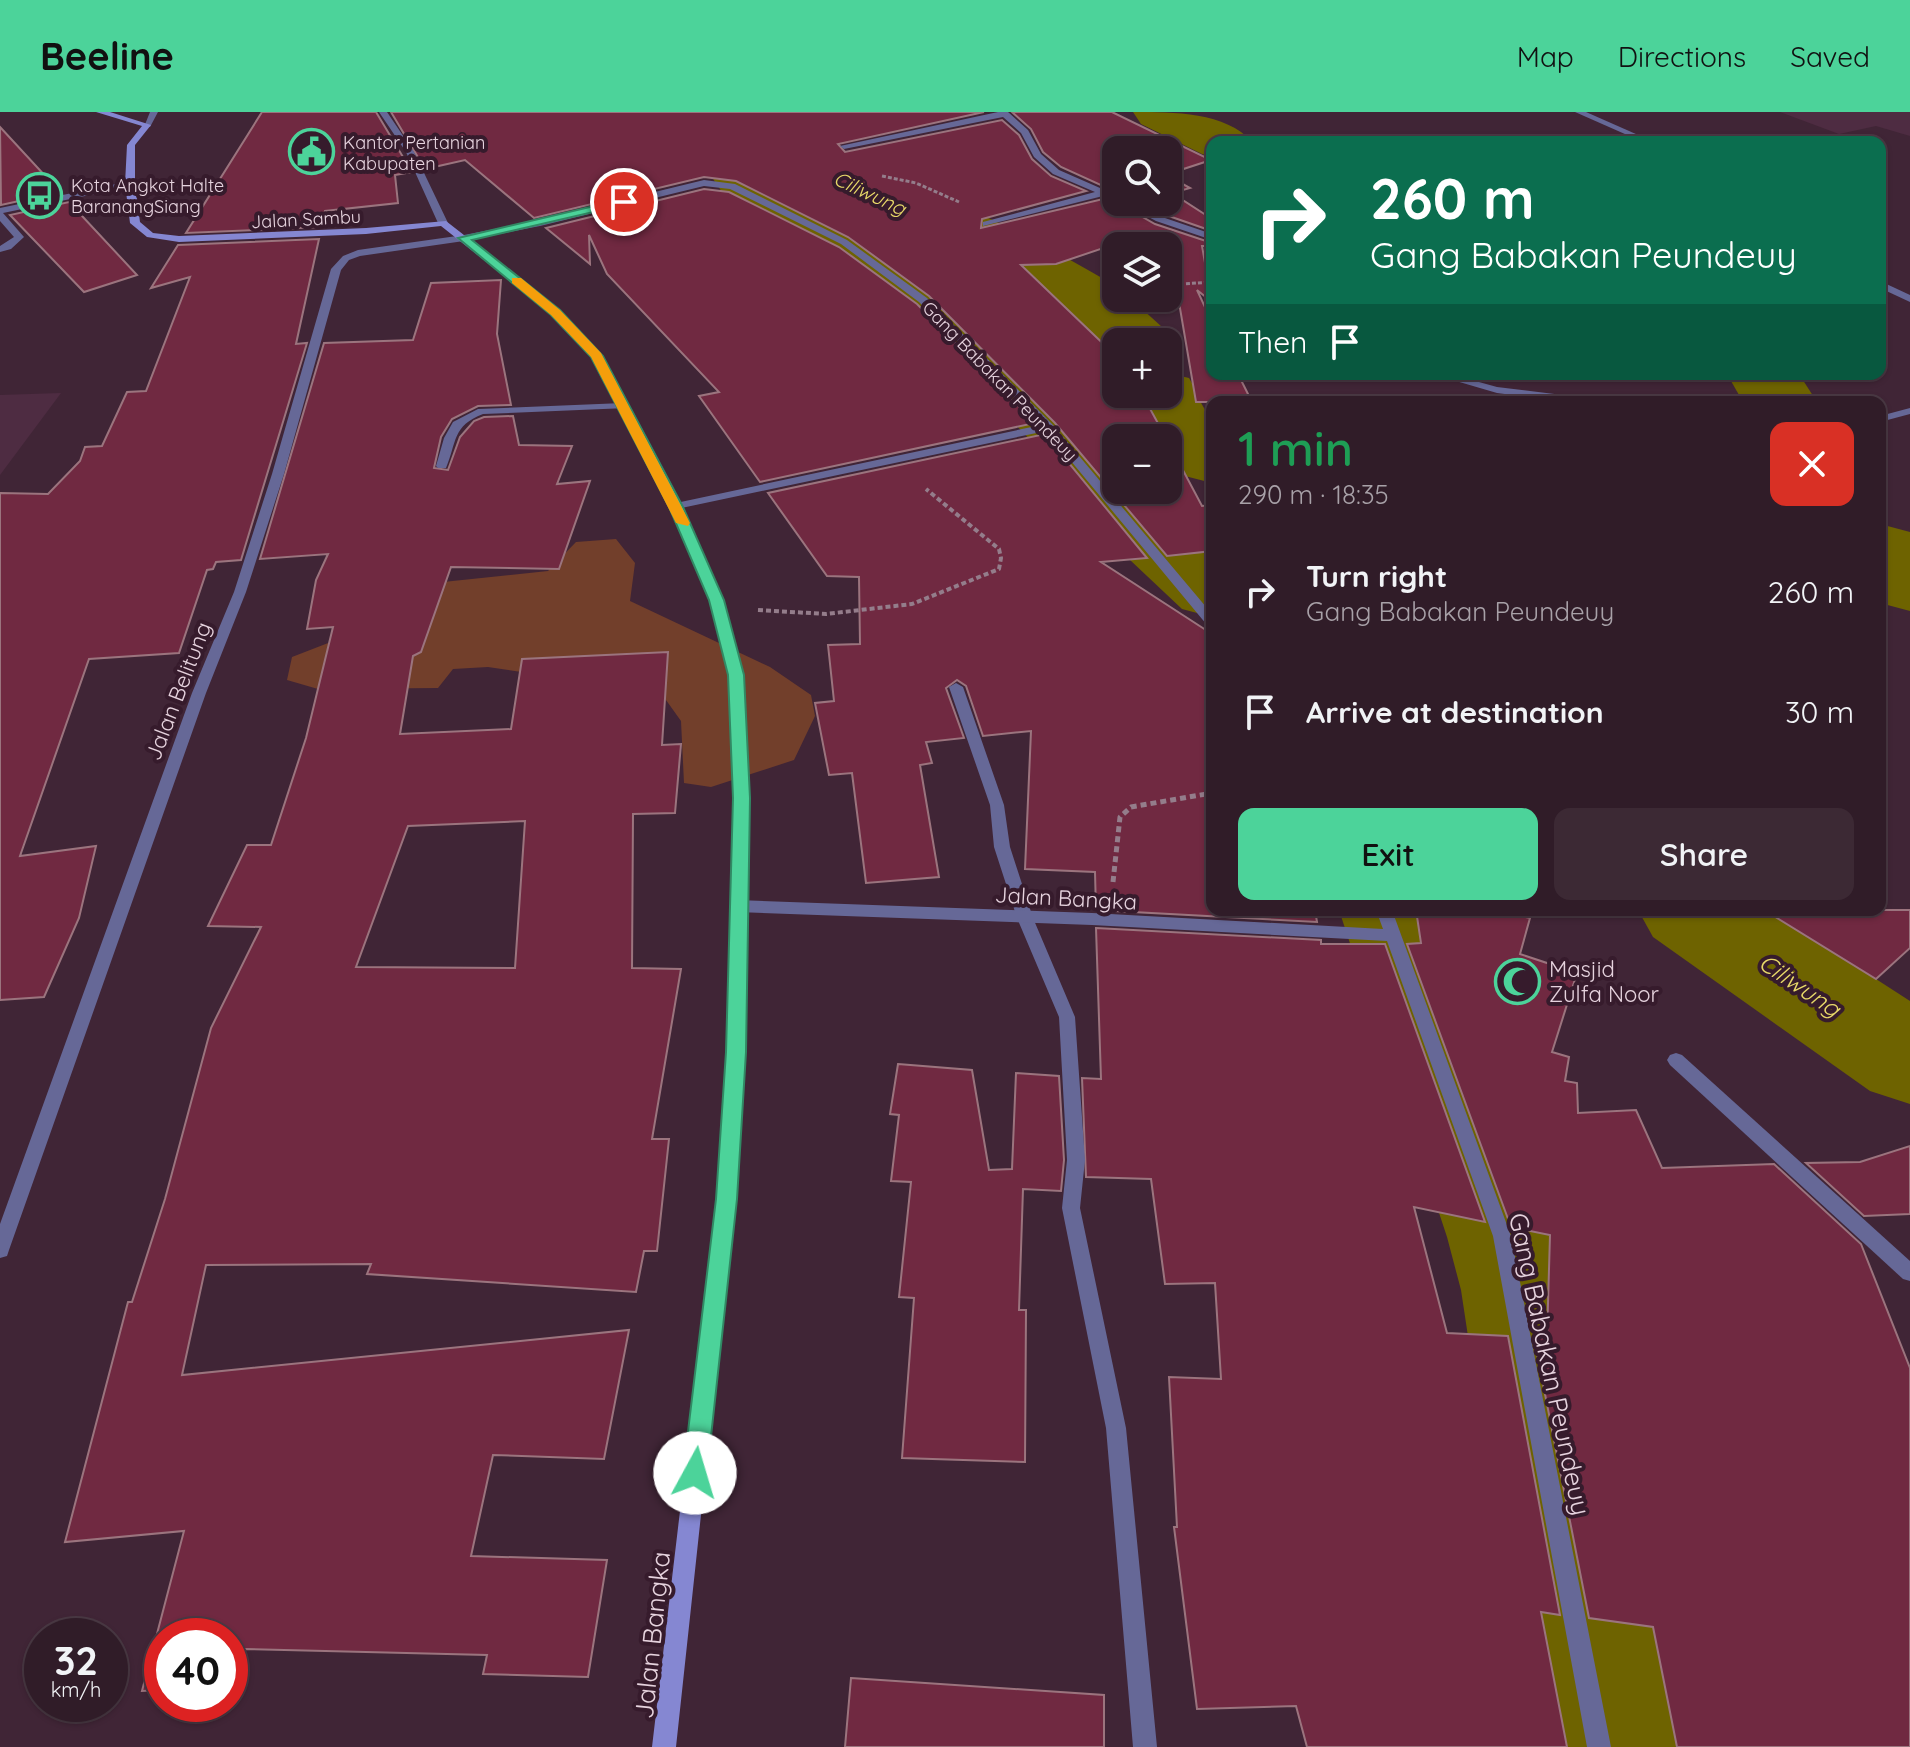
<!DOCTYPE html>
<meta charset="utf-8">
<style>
body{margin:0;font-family:Quicksand,sans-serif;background:#3c2934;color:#f1f3f6;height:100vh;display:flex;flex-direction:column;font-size:30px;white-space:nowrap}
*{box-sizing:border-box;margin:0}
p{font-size:26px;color:#a8a1a8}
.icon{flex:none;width:44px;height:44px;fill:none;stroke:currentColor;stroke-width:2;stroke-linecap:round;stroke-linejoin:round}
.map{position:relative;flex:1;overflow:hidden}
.details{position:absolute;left:1206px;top:284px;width:680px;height:520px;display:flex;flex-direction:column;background:#301c28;border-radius:16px;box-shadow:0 2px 6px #0004,0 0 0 2px #4b3a45}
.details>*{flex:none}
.guide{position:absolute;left:1206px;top:24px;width:680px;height:244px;border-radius:16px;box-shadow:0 2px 6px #0004,0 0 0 2px #4b3a45;background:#0b6e4f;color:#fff;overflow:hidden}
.buttons{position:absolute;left:1102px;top:24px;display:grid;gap:16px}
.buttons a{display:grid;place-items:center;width:80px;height:80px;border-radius:16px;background:#301c28;box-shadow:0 2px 6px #0004,0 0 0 2px #4b3a45;font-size:40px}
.speed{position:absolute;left:24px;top:1506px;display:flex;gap:16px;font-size:40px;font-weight:700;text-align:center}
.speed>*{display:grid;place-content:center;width:104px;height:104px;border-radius:50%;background:#301c28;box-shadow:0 2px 6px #0004,0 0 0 2px #4b3a45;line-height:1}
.speed small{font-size:20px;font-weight:400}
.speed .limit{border:12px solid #d22;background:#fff;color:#111}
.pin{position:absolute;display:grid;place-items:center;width:68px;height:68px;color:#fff;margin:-34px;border:4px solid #fff;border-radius:50%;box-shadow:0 2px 8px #0007}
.me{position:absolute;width:88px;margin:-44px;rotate:6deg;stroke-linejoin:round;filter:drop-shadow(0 0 6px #0008)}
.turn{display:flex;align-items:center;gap:28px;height:168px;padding:0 32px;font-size:36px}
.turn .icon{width:104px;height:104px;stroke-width:2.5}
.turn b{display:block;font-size:56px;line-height:68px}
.then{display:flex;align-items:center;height:76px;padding:0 32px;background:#0003;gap:16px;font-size:30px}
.round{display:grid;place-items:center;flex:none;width:84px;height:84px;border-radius:16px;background:#3c2934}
.summary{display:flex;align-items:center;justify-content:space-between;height:136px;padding:0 32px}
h1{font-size:48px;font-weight:600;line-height:60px;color:#1e9e55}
.action{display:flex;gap:16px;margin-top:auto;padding:16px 32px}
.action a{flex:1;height:92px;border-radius:16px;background:#4cd39a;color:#111;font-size:32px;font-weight:600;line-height:92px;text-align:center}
.action a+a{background:#3c2934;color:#f1f3f6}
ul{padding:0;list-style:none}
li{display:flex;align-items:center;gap:24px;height:120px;padding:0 32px}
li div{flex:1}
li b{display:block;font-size:30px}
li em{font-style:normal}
header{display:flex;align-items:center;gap:48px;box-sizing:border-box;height:112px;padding:0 40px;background:#4cd39a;color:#111}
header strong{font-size:38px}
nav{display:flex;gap:44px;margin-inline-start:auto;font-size:28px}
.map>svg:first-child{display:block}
.built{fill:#4e2c42}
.green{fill:#723f2b}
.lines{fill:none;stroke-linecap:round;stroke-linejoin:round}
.river{fill:#6e6300;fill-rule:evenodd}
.building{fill:#702941;stroke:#9b747e;stroke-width:2;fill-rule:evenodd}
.path-far2{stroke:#947d8b;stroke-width:3;stroke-dasharray:4 2;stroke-linecap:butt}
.path-far1{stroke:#947d8b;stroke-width:4;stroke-dasharray:5 3;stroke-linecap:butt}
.path{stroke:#947d8b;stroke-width:5;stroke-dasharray:6 4;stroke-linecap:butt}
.lane{fill:#666897;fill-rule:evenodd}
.street{fill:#666897;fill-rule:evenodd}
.secondary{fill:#8587d2;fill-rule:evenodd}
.route{fill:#4cd39a;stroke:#318964;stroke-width:2}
.slow{fill:#f59e0b}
.labels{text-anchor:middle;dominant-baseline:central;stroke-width:8;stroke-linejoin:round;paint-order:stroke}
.far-poi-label{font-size:18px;fill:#e6d3de;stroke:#361b2c;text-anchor:start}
.far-street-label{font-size:18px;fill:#e6d3de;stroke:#361b2c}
.far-water-label{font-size:20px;font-style:italic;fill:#e8d969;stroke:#361b2c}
.street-label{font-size:22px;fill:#e6d3de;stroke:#361b2c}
.poi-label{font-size:22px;fill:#e6d3de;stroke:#361b2c;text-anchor:start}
.water-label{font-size:24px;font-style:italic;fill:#e8d969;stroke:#361b2c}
.near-street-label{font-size:26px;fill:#e6d3de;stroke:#361b2c}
</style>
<header>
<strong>Beeline</strong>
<nav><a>Map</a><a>Directions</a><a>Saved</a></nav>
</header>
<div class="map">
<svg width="1910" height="1635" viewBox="0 0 1910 1635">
<rect width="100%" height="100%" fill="#402536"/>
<g class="built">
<path d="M1780 0H1910V24L1876 14 1839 22Z"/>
<path d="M61 281 0 363V283Z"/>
</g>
<path class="green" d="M616 427 635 451 630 489 770 555 811 583 815 604 794 648 711 675 684 671 681 609 651 567 555 565 488 555 453 557 438 576 318 577 287 568 292 545 354 521 405 474 548 459 576 430Z"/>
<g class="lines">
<g class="river">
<path d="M1133 0C1174 0 1226 0 1252 30H1212V45L1202 42 1141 12Z"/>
<path d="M742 30 763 35 772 48 768 57 778 65C823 94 873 114 916 145 990 198 1052 264 1116 328V378H1153L1157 386 1212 434V505L1182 497 1095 415 1070 370 962 256 901 199 835 149 734 91 722 80 707 58 721 35Z"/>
<path d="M899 74C976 93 1048 135 1116 174V186H1130L1162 215 1172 230 1168 236V230H1116V246L1112 245 1069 203 994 158 877 106 868 93 877 80Z"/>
<path d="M1168 261 1189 266C1198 280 1200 295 1212 306V371L1185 364 1168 348V326H1147L1129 303 1126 282H1168Z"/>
<path d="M1727 262H1799L1817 290H1743Z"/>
<path d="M1880 412 1910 420V499L1880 491Z"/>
<path d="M1339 798H1443L1571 1125 1589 1178 1686 1635H1530L1461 1178 1447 1125Z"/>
<path d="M1638 798H1769L1910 889V992L1870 979 1653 825Z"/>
</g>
</g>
<g class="building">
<path d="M262 0H376L412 60 395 63 398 91 325 99 321 115 186 121Z"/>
<path d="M391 0H984L838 32 845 40 1002 8 1019 23 1032 47 1051 64 1086 79 982 107 981 116 1103 87 1118 91 1155 112 1212 131V134H1202L1212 190 1197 178 1212 210V262H1238L1252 290H1196L1174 161 1168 156V134H1139L1130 127 1056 152 1021 153 1116 244V282H1142L1166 326H1116V378H1168V330L1202 394 1212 393V439L1167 444 1055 311 929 184 848 125 736 69 704 65 534 106 465 48 425 57Z"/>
<path d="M1012 0H1112L1211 48 1168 62V38H1116V80L1061 55 1043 40 1031 17Z"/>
<path d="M0 15 60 80 1 93Z"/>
<path d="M1168 64 1190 76 1172 81 1212 107V119L1163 102 1139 90H1168Z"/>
<path d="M704 77 729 80 839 135 917 192 1035 311 760 370 699 284 719 280 607 162 589 123 590 152 546 116Z"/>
<path d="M69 90 137 163 84 180 10 103Z"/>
<path d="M319 127 296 232 307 231 241 448 216 450 213 457 207 458 179 541 89 547 20 744 96 734 79 806 44 885 0 888V381L48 382 80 349 85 335 102 334 127 280 146 279 190 165 151 176 178 133Z"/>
<path d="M501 168 497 222 511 293 478 294 452 307 441 325 434 356 448 358 460 325 474 309 484 305 513 304 519 333 572 334 557 372 590 369 559 457 451 455 421 540 413 544 400 622 511 617 522 547 668 540 662 633 681 632 675 701 633 702 632 856 681 857 652 1027H669L657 1139H644L636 1180 367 1162 371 1152 206 1153 182 1263 629 1218 604 1347 493 1343 471 1444 607 1448 588 1565 483 1562 487 1543 245 1537 237 1574H230V1524H162V1578L142 1579 184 1419 65 1430 128 1190H132L165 1087 211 916 261 815 208 814 247 733H271L306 626 333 515 307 517 316 468 328 442 260 447 324 231 413 228 431 171ZM525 709 515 856 356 855 408 714Z"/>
<path d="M1045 322 1147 446 1101 450 1212 522V798H1315L1317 810 1096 798 1095 760 1025 757 1031 619 983 624 966 574 957 568 946 576 964 626 926 630 932 651 920 653 939 765 866 771 852 661 829 663 815 591 834 589 828 533 860 532 859 465 827 464 768 381Z"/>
<path d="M1416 798H1490L1530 806 1520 842 1577 861 1552 940 1569 945 1565 969 1577 971 1578 1001 1636 998 1662 1056 1774 1052 1861 1132 1910 1256V1635H1677L1653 1515 1589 1506 1534 1226H1547L1550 1123 1511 1115 1407 832 1421 831Z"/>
<path d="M1764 798H1910V836L1876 867Z"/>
<path d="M1096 816 1321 828V832H1385L1485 1110 1414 1095 1447 1221 1508 1224 1560 1503 1541 1500 1567 1635H1307L1296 1594 1197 1597 1174 1415H1177L1169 1265 1221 1267 1215 1171 1165 1172 1151 1067 1086 1065 1082 966 1101 967Z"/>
<path d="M898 952 972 958 989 1058 1012 1057 1016 961 1059 964 1064 1048 1061 1079 1023 1077 1019 1198H1026L1025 1350 902 1346 914 1186 899 1185 911 1070 891 1069 899 1003 890 1002Z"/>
<path d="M1910 1034V1102L1864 1104 1806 1051 1860 1050Z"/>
<path d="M851 1566 1104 1583V1635H845Z"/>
</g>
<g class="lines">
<g class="path-far2">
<path d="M882 64 916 71 959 90"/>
<path d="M1168 173 1212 170"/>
</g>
<path class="path-far1" d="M758 498 826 502 912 492 999 457 1001 446 999 437 926 377"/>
<path class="path" d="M1113 770 1120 705 1131 695 1212 681"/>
<g class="lane">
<path d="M130 69 133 70V74L3 101 24 125 11 137 0 140V134L14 125 0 109V96Z"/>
<path d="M956 571 963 575 1004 693 1010 735 1033 806 1075 905 1085 1048 1080 1096 1126 1316 1157 1635H1133L1106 1316 1062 1096 1067 1048 1059 905 1017 806 994 735 990 693 949 575Z"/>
<path d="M1676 941 1682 943 1910 1149V1169L1903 1167 1670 953 1667 948 1670 943Z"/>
</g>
<g class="street">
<path d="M150 0H158L150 15H144Z"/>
<path d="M379 0H387L414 40 448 111 446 113 438 111 406 40Z"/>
<path d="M998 0H1008L1028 18 1041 42 1059 58 1116 83V89L1103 84 983 114V110L1095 80 1053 62 1034 45 1021 21 1003 5 844 37 840 34Z"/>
<path d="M1575 0H1586L1654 30H1643Z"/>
<path d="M704 68 735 72 847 128 927 186 1053 313 1212 502V514L1207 513 1046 319 672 398V392L676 391 1041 313 919 190 841 132 730 77 704 74 540 114 464 129 360 144 349 148 341 158 284 362 246 480 206 581 9 1138 7 1144 0 1146V1112L192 581 234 480 272 362 331 157 343 144 358 138 464 123 540 108Z"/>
<path d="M1120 90H1132L1162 105 1212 122V128L1156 109Z"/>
<path d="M1880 169 1910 183V190L1880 176Z"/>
<path d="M1432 262H1450L1497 275 1595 287 1601 290H1568L1497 281Z"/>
<path d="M623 291 627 292V296L483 302C452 314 457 330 446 356H438L436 354 444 326 453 310 478 297Z"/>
<path d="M1910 296V302L1880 310V304Z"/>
<path d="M737 788 1092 801 1383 817 1376 798H1392L1511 1124 1611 1635H1587L1493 1124 1387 829 1092 813 737 800 729 794Z"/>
</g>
<path class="secondary" d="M96 0H110L151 13 135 33V72L140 110 153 121 179 124 366 116 446 109 560 198 602 244 682 395 723 488 743 563 748 686 745 940 735 1087 676 1635H652L717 1087 727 940 734 686 729 563 711 488 670 395 592 245 552 202 441 114 366 122 179 130 147 125 130 111 125 72 127 33 142 14Z"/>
</g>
<path class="route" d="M624 87 628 88V92L472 128 560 198 603 244 683 395 724 488 744 563 750 686 746 940 737 1087 707 1361 703 1369 695 1373 687 1369 683 1361 716 1087 726 940 733 686 728 563 709 488 669 395 591 245 551 203 458 126Z"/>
<path class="slow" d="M512 166H521L560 198 601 241 690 411 688 414 676 411 591 245 551 203 512 171Z"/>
<defs>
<symbol id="civic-ring" viewBox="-11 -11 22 22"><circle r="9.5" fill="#361b2c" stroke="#4cd39a" stroke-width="1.5"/><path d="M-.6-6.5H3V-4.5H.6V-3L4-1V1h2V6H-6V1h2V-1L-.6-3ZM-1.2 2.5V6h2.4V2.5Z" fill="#4cd39a"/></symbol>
<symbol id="bus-ring" viewBox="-11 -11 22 22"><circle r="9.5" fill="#361b2c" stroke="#4cd39a" stroke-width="1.5"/><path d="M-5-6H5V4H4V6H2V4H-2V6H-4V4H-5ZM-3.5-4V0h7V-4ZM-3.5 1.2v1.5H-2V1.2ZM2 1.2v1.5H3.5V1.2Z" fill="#4cd39a"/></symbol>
<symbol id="mosque-ring" viewBox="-11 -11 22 22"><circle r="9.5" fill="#361b2c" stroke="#4cd39a" stroke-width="1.5"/><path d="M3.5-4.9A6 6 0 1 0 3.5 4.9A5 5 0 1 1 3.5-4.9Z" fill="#4cd39a"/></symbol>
</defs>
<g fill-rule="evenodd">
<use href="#civic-ring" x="286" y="14" width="51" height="51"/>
<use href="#bus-ring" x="14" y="58" width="51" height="51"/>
<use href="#mosque-ring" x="1492" y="844" width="51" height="51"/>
</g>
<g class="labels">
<g class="far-poi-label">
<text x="343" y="30">Kantor Pertanian<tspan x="343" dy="21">Kabupaten</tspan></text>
<text x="71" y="73">Kota Angkot Halte<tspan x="71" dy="21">BaranangSiang</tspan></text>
</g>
<g class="far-street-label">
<text transform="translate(306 107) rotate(-3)">Jalan Sambu</text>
<text transform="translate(1000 269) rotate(46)">Gang Babakan Peundeuy</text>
</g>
<g class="far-water-label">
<text transform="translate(870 81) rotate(25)">Ciliwung</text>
</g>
<g class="street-label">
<text transform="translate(178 579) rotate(-69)">Jalan Belitung</text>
<text transform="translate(1066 786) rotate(3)">Jalan Bangka</text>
</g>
<g class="poi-label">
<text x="1549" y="857">Masjid<tspan x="1549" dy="25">Zulfa Noor</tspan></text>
</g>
<g class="water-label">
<text transform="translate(1800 873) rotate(34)">Ciliwung</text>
</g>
<g class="near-street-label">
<text transform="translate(1550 1252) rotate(78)">Gang Babakan Peundeuy</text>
<text transform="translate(652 1523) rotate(-84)">Jalan Bangka</text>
</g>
</g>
</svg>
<div class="buttons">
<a><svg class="icon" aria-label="search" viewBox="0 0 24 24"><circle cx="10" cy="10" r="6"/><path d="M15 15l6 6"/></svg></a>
<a><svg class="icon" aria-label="layers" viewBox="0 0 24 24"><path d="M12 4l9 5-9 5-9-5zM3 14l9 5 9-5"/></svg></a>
<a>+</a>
<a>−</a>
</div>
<div class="speed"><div>32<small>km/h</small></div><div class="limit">40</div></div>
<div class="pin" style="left:624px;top:90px;background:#d93025"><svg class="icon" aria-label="arrive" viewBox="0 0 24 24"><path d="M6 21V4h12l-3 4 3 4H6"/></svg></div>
<svg class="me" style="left:695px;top:1361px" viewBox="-20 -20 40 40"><circle r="19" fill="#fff"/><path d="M0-13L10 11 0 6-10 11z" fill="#4cd39a"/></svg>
<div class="guide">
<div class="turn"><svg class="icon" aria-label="right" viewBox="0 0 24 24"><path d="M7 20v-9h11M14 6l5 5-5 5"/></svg><div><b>260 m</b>Gang Babakan Peundeuy</div></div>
<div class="then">Then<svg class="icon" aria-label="arrive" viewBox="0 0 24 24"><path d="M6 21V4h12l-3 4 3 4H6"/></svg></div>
</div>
<section class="details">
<div class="summary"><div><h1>1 min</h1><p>290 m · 18:35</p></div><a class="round" style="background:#d93025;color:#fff"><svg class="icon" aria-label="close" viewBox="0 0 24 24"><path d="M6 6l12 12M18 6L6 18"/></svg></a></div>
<ul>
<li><svg class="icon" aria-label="right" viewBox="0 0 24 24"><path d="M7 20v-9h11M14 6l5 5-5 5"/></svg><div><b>Turn right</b><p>Gang Babakan Peundeuy</p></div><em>260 m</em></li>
<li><svg class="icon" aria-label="arrive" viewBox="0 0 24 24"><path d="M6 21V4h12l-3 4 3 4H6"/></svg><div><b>Arrive at destination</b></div><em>30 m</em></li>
</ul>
<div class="action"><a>Exit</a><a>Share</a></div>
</section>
</div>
